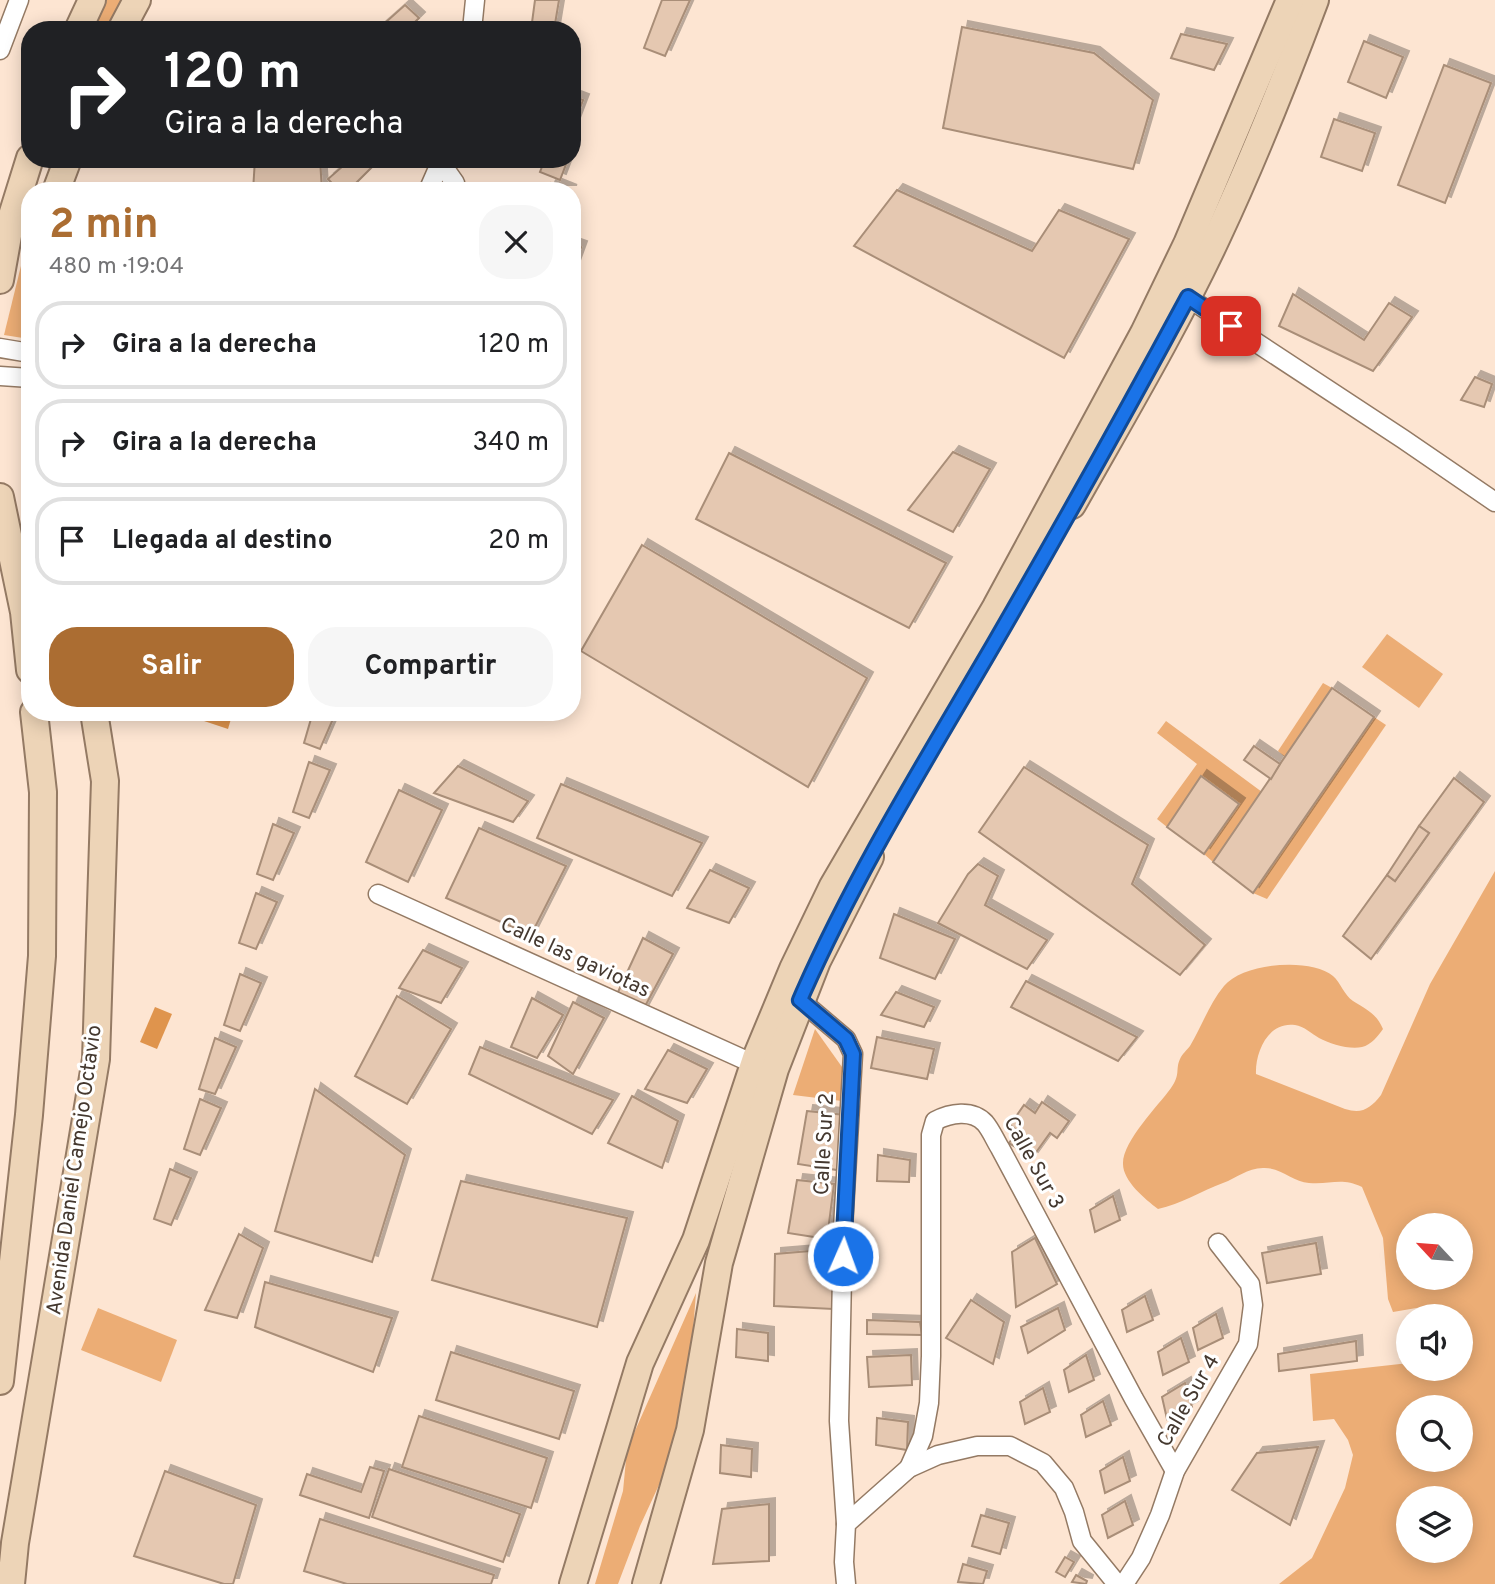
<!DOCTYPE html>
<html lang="es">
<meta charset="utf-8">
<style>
body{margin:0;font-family:Overpass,sans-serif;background:#f6f6f6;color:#202124;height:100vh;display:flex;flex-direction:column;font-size:26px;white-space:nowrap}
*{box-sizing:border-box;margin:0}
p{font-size:23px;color:#757577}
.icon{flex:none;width:38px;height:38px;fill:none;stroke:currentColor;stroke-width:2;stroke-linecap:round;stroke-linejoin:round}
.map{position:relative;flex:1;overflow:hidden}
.drawer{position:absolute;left:21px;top:182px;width:560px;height:539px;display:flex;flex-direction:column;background:#fff;border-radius:28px;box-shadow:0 4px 18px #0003}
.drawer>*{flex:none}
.banner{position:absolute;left:21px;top:21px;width:560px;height:147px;border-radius:28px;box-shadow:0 4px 18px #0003;background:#202124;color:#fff;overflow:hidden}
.needle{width:46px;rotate:296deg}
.controls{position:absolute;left:1396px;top:1213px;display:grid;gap:14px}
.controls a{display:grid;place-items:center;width:77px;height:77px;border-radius:50%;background:#fff;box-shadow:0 4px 18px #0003;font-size:35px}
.pin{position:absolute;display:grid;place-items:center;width:60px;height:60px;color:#fff;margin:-30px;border-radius:14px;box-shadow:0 4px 10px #0006}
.me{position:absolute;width:77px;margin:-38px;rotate:2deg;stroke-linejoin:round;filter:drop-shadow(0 0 5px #0008)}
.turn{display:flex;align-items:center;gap:24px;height:147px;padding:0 28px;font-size:32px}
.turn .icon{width:91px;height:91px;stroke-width:2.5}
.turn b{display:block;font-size:49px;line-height:60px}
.round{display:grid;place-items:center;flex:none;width:74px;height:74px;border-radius:28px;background:#f6f6f6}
.summary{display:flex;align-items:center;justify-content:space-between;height:119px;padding:0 28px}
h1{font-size:42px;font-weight:700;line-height:52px;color:#ab6d32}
.action{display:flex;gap:14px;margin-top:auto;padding:14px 28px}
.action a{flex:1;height:80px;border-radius:28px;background:#ab6d32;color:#fff;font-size:28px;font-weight:700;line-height:80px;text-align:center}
.action a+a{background:#f6f6f6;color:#202124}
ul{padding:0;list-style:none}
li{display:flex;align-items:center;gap:21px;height:88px;margin:0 14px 10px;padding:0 14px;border:4px solid #e0e0e0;border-radius:28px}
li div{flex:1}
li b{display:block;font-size:26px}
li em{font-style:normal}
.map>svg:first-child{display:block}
.green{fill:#ecad75;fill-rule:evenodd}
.water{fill:#df944d}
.building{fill:#e5c8b1;stroke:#a98e78;stroke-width:2;filter:url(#shadow)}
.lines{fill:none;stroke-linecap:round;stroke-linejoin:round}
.minor-casing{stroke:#947a64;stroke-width:21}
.secondary-casing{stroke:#947a64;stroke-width:30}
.minor{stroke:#fff;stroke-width:18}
.secondary{stroke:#edd4b7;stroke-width:26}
.route-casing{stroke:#114b97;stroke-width:18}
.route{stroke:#1a73e8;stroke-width:12}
.labels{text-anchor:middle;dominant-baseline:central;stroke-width:6;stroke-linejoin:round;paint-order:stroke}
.street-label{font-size:21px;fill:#44382f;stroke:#fff}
</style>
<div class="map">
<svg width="1495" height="1584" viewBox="0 0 1495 1584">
<defs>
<filter id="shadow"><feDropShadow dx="6" dy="-6" stdDeviation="0" flood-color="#0004"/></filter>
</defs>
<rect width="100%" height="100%" fill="#fde5d2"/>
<g class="green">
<path d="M107 0H125L113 30H94Z"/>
<path d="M30 229V303L23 338 4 335Z"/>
<path d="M1387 634 1443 674 1419 708 1362 667Z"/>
<path d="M1323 683 1332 688 1285 757 1278 751Z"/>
<path d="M1374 717 1386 725 1267 899 1253 893Z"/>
<path d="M1166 721 1262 792 1213 862 1204 854 1239 804 1201 776 1167 827 1157 819 1197 764 1157 733Z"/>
<path d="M1495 871V1584H1279L1312 1558 1345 1488 1353 1455 1348 1440 1334 1419 1313 1421 1310 1374 1409 1363V1368H1461V1316H1429L1428 1306 1393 1312 1388 1299 1383 1238 1362 1187C1341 1177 1330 1185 1309 1183 1293 1182 1281 1167 1263 1168 1247 1168 1237 1178 1223 1183 1201 1191 1181 1204 1158 1209 1145 1199 1123 1181 1123 1164 1122 1142 1158 1106 1171 1088 1181 1074 1175 1070 1180 1059 1182 1054 1187 1050 1190 1046 1202 1026 1209 1004 1224 986 1243 963 1310 957 1333 976 1341 983 1344 995 1353 1001 1367 1010 1376 1013 1383 1029 1378 1036 1371 1045 1362 1047 1350 1050 1330 1044 1319 1038 1312 1034 1304 1026 1295 1025 1268 1021 1255 1053 1256 1074L1345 1109C1362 1114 1370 1109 1381 1095L1430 984ZM1409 1225H1461V1278H1409ZM1409 1407H1461V1460H1409ZM1409 1498H1461V1550H1409Z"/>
<path d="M815 1029 842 1067V1101L793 1095Z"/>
<path d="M696 1293 690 1369 677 1446 640 1526 618 1584H595L623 1491 627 1449Z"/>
<path d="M98 1308 177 1340 161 1382 81 1350Z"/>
</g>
<g class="water">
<path d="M184 712H233L228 729 183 714Z"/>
<path d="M155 1007 172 1014 157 1049 140 1042Z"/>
</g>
<g class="building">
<path d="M535 0H559L554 30H531Z"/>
<path d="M662 0H690L665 56 644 48Z"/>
<path d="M405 5 419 18 407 30H377Z"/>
<path d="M962 27 1094 53 1153 100 1133 169 943 128Z"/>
<path d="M292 28 356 29V30H291Z"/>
<path d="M1181 34 1227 44 1214 70 1171 58Z"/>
<path d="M1364 41 1403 57 1386 98 1348 82Z"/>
<path d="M1444 65 1491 83 1445 203 1398 185Z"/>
<path d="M572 96 583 100 572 129Z"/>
<path d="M1334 119 1375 133 1362 171 1321 157Z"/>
<path d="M255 159H320L322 191H253Z"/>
<path d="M351 159H380L348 191H339L328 179Z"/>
<path d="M545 159H568L560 180 540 172Z"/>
<path d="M551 183 571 191H548Z"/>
<path d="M897 190 1032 251 1059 210 1129 239 1064 358 854 246Z"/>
<path d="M572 244 581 247 572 272Z"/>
<path d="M1293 294 1364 340 1389 303 1412 317 1373 371 1279 326Z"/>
<path d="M1475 377 1492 384 1484 407 1461 400Z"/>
<path d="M953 452 990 469 953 532 908 510Z"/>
<path d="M729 453 946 563 909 628 696 519Z"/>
<path d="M642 545 867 678 808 787 581 651Z"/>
<path d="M1332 688 1374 717 1253 893 1213 862Z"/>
<path d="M313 712H336L320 749 304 743Z"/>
<path d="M1254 746 1280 764 1271 779 1244 760Z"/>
<path d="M309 762 330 770 309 818 293 812Z"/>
<path d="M458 766 528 801 513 822 434 793Z"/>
<path d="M1024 767 1148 845 1132 884 1205 945 1180 975 979 832Z"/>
<path d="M1201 776 1239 804 1204 854 1167 827Z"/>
<path d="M1454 778 1484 802 1371 959 1343 936 1387 875 1395 881 1429 833 1419 826Z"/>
<path d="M561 784 702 843 672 896 537 838Z"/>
<path d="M399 790 442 810 408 882 366 862Z"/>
<path d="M273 824 294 833 273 880 257 874Z"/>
<path d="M1419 826 1429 833 1395 881 1387 875Z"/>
<path d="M479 828 566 866 531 935 446 898Z"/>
<path d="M978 864 998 876 985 905 1047 940 1027 969 938 923 968 874Z"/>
<path d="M710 870 749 888 729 923 687 908Z"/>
<path d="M256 893 277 902 256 949 239 943Z"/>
<path d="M894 914 955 939 935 979 880 958Z"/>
<path d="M643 938 673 954 643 1010 618 992Z"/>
<path d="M423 950 462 968 441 1003 399 988Z"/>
<path d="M240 974 261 983 240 1031 224 1025Z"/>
<path d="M1026 981 1137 1037 1118 1061 1011 1007Z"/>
<path d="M896 992 934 1007 924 1027 881 1015Z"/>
<path d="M397 996 451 1029 407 1104 355 1076Z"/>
<path d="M532 998 563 1015 537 1058 511 1047Z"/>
<path d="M573 1002 604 1018 573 1074 548 1056Z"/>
<path d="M877 1037 934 1049 927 1079 871 1068Z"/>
<path d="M215 1038 236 1047 215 1094 199 1089Z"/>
<path d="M480 1047 613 1100 592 1134 469 1074Z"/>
<path d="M668 1050 707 1069 687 1103 645 1089Z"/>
<path d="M315 1089 405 1155 372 1262 275 1231Z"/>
<path d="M632 1096 678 1121 662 1168 608 1143Z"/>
<path d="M200 1099 221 1108 200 1155 184 1149Z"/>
<path d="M1042 1102 1069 1121 1057 1138 1050 1133 1032 1158 1009 1143 1018 1131 1010 1125 1024 1105 1035 1113Z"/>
<path d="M807 1111 845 1115 837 1170 798 1164Z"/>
<path d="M878 1155 910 1160 909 1182 877 1181Z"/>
<path d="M170 1169 191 1178 171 1225 154 1219Z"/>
<path d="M797 1180 834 1184 827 1239 788 1233Z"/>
<path d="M461 1181 627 1218 597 1327 432 1280Z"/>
<path d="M1113 1196 1120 1220 1095 1232 1090 1210Z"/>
<path d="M239 1234 263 1248 237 1318 205 1310Z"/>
<path d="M1035 1238 1057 1284 1016 1307 1012 1252Z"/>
<path d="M1316 1243 1321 1274 1267 1283 1262 1253Z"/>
<path d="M834 1249 833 1309 774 1306 775 1254Z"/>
<path d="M265 1282 392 1318 373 1372 255 1327Z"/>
<path d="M1145 1296 1153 1320 1127 1332 1122 1310Z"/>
<path d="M971 1300 1004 1322 993 1364 946 1338Z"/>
<path d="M1058 1308 1065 1330 1028 1353 1021 1327Z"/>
<path d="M1216 1314 1223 1338 1198 1350 1193 1328Z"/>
<path d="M867 1320 920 1322 922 1335 867 1334Z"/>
<path d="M737 1329 768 1333V1361L736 1357Z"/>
<path d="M1181 1338 1189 1362 1163 1375 1158 1352Z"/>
<path d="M1356 1341 1357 1361 1279 1371 1278 1354Z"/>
<path d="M451 1352 574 1391 559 1439 436 1400Z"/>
<path d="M911 1355 912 1385 869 1387 867 1357Z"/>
<path d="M1086 1355 1094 1380 1069 1392 1064 1370Z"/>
<path d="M1185 1383 1192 1407 1167 1419 1162 1397Z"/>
<path d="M1043 1388 1050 1412 1025 1424 1020 1402Z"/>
<path d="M1103 1401 1111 1425 1086 1437 1081 1415Z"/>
<path d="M419 1416 547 1458 531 1508 402 1467Z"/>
<path d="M877 1418 908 1422 907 1450 876 1445Z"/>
<path d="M721 1445 752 1449 751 1477 720 1473Z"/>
<path d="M1318 1447 1290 1525 1232 1490 1257 1453Z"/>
<path d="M1123 1457 1130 1481 1105 1493 1100 1471Z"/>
<path d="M370 1467 384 1471 369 1518 300 1495 307 1474 361 1492Z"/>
<path d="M389 1469 520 1514 503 1562 372 1517Z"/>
<path d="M165 1471 256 1505 233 1584H224L134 1556Z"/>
<path d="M1125 1501 1133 1525 1108 1538 1102 1515Z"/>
<path d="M769 1504V1561L713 1564 722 1509Z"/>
<path d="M981 1515 1009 1523 1000 1554 972 1546Z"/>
<path d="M320 1519 494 1575 491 1584H347L304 1571Z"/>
<path d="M1065 1557 1074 1562 1065 1577 1056 1572Z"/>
<path d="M963 1564 987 1571 983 1584 958 1582Z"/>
<path d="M1076 1575 1087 1581 1086 1584 1072 1582Z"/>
</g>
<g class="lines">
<defs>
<g id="minor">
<path d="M472 30 475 0"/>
<path d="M0 50 19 0"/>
<path d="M441 163 455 183"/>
<path d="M428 191 442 159"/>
<path d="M1187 297 1403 439 1495 502"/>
<path d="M0 348 30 353"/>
<path d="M0 376 30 378"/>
<path d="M378 894 754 1064"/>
<path d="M800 1000 846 1039 853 1054 843 1228 839 1421 846 1524"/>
<path d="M909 1468 923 1436 929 1403 931 1356V1135L935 1121C950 1113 972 1109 985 1123 991 1130 995 1140 1000 1148L1134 1399 1175 1471"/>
<path d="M846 1584 844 1562 846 1524 909 1468 938 1455 977 1446H1010L1043 1463 1064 1488 1074 1512 1082 1541 1117 1584"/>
<path d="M1124 1584 1141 1558 1160 1515 1175 1471 1248 1344 1253 1305 1250 1284 1218 1243"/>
</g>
<g id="secondary">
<path d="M78 30 92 0"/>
<path d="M121 30 137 0"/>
<path d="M56 191 68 159"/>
<path d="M0 280 11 219 30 158"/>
<path d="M0 497 24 612 30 670"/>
<path d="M1072 505C1122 416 1174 329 1217 237 1253 160 1285 80 1315 0"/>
<path d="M0 1381 29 1115 42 956 43 792 34 712"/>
<path d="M11 1584 15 1543 96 1059 105 781 94 712"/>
<path d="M573 1584 640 1363 696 1240 756 1058 793 969 833 886 996 607 1144 333 1187 244 1290 0"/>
<path d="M646 1584 690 1430 719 1263 775 1069 817 961 870 857"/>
</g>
</defs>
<use href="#minor" class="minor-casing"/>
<use href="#secondary" class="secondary-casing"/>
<use href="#minor" class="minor"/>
<use href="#secondary" class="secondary"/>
</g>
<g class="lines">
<defs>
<path id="route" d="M843 1256 853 1054 846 1039 800 1000 803 993C857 871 927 759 994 644 1060 530 1125 414 1188 297L1231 326"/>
</defs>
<use href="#route" class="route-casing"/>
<use href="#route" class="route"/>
</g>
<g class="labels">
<g class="street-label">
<text transform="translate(575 958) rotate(25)">Calle las gaviotas</text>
<text transform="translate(825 1144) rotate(-87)">Calle Sur 2</text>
<text transform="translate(1033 1163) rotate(61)">Calle Sur 3</text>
<text transform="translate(75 1170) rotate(-82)">Avenida Daniel Camejo Octavio</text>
<text transform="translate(1189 1401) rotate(-60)">Calle Sur 4</text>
</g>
</g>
</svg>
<div class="controls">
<a><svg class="needle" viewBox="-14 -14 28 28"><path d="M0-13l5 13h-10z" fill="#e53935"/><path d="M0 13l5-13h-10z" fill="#757577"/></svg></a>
<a><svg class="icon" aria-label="sound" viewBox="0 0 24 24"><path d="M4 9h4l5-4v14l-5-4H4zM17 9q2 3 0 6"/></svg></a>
<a><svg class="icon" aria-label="search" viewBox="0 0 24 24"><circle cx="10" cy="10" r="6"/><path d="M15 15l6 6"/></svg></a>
<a><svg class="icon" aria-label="layers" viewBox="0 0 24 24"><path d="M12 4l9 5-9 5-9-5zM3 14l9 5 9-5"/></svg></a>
</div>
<div class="pin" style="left:1231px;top:326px;background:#d93025"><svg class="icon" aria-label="arrive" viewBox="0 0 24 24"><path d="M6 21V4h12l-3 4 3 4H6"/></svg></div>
<svg class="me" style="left:843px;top:1256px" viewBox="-20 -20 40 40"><circle r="17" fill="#1a73e8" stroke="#fff" stroke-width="3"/><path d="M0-11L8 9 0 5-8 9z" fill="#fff"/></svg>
<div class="banner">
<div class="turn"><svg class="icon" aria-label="right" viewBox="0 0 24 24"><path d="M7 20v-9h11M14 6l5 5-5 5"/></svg><div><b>120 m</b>Gira a la derecha</div></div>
</div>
<section class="drawer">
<div class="summary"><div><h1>2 min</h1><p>480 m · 19:04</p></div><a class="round"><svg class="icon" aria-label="close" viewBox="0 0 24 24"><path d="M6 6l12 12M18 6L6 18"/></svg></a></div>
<ul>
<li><svg class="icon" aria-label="right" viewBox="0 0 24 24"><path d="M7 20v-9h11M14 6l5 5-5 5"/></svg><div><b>Gira a la derecha</b></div><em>120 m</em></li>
<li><svg class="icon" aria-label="right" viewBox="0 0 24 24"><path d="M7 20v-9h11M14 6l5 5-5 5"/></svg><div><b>Gira a la derecha</b></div><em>340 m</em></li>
<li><svg class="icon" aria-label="arrive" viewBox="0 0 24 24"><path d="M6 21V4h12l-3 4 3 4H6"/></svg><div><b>Llegada al destino</b></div><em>20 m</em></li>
</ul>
<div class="action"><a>Salir</a><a>Compartir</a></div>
</section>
</div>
